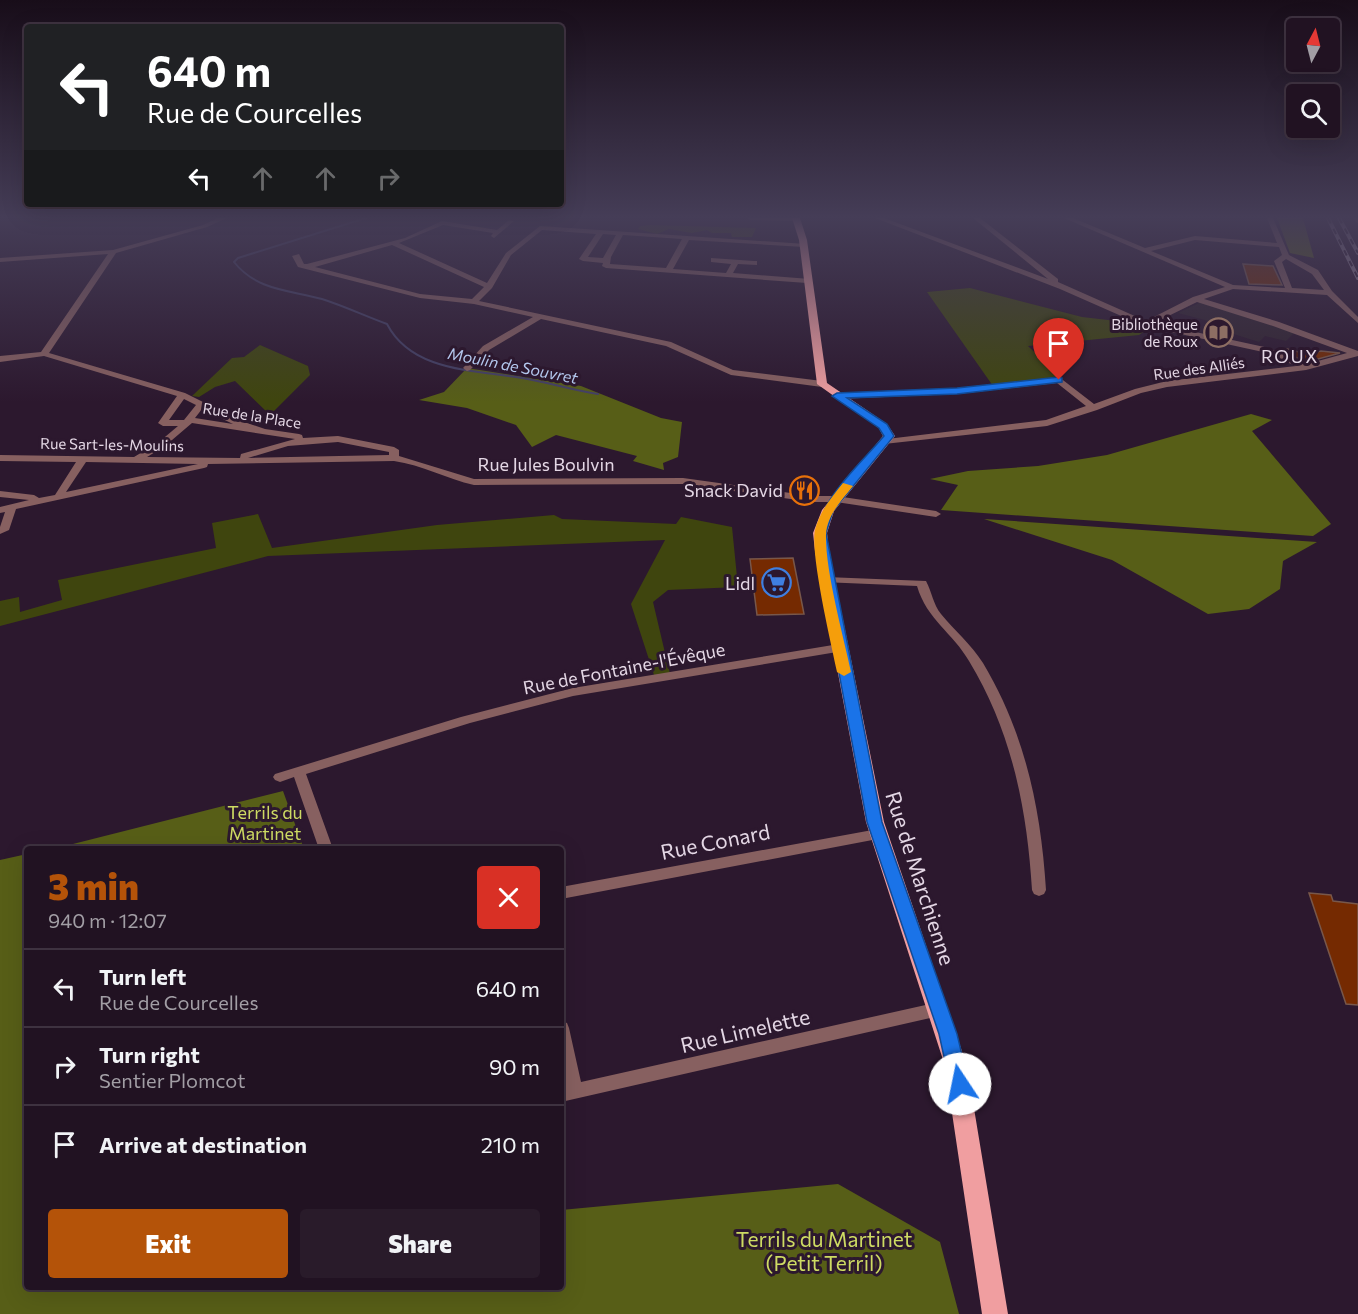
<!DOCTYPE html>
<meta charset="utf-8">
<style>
body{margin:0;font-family:Commissioner,sans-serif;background:#291b2a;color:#f1f3f6;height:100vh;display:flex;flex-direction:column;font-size:22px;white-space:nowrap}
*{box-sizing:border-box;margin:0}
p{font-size:20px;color:#a29ea5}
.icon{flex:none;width:33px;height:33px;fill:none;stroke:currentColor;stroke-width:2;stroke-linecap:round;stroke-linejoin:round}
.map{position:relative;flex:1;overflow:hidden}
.drawer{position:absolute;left:24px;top:846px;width:540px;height:444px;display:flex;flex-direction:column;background:#211222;border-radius:6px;box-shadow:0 6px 24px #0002,0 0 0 2px #3e3240}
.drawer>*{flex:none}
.hud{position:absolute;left:24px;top:24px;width:540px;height:183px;border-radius:6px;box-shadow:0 6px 24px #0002,0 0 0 2px #3e3240;background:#202124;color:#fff;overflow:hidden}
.needle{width:39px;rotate:7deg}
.tools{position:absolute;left:1286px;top:18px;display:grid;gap:12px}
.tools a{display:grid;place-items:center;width:54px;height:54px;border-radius:6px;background:#211222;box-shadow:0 6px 24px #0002,0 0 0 2px #3e3240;font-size:30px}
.pin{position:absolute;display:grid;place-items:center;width:51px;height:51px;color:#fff;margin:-62px -26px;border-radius:50% 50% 50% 0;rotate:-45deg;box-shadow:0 0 6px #0007}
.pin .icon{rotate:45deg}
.me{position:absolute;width:66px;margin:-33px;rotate:349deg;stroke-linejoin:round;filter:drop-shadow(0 0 4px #0008)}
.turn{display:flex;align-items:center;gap:21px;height:126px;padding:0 24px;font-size:27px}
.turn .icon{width:78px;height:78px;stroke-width:2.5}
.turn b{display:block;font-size:42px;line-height:51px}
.lanes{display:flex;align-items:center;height:57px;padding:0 24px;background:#0003;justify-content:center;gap:30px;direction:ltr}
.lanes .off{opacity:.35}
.round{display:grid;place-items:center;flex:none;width:63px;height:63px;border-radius:6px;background:#291b2a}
.summary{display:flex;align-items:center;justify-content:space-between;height:102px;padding:0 24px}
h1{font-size:36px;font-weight:800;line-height:45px;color:#b45309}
.cta{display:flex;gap:12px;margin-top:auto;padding:12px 24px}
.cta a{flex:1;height:69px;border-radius:6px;background:#b45309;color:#fff;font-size:24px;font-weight:800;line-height:69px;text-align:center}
.cta a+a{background:#291b2a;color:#f1f3f6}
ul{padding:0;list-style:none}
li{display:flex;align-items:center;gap:18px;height:78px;padding:0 24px;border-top:2px solid #3e3240}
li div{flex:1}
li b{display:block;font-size:22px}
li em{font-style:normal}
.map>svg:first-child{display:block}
.education{fill:#31232f}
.green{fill:#3f450e}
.forest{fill:#575e17}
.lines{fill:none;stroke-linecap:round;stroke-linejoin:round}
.stream{stroke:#444064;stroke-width:2}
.building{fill:#752a01;stroke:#78574a;stroke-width:1.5}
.minor{fill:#876060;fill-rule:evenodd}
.major{fill:#f09ea0;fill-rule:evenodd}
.rail-casing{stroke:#988899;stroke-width:4}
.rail{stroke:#2c182e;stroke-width:2;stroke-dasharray:6;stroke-linecap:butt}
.route{fill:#1a73e8;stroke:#114b97;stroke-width:1.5}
.slow{fill:#f59e0b}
.labels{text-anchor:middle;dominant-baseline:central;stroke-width:6;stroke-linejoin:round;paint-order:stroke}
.far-poi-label{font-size:15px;fill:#e4d7e5;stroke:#2c182e;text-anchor:end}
.far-street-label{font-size:15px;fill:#e4d7e5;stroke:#2c182e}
.far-water-label{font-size:16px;font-style:italic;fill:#b3c7ed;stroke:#2c182e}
.far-quarter-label{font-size:18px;letter-spacing:1.5px;fill:#e4d7e5;stroke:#2c182e}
.street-label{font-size:18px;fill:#e4d7e5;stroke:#2c182e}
.poi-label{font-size:18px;fill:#e4d7e5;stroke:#2c182e;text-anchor:end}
.park-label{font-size:18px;fill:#cedb63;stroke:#2c182e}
.near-street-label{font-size:21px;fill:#e4d7e5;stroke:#2c182e}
.near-park-label{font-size:21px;fill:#cedb63;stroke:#2c182e}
</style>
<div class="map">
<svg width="1358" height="1314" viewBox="0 0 1358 1314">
<rect width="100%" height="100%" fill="#2c182e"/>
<path class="education" d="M1199 303H1203L1294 333 1286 341 1265 336 1259 342 1227 332 1231 327 1178 313Z"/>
<g class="green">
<path d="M650 225 756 228 752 237H732L731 233H712L707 230 692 233 669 229 657 234 638 229 640 226Z"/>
<path d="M970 288 1082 317 1134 323 1146 330 1139 335 1028 346 1063 379 993 386 927 292Z"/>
<path d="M260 345 308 366 310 375 270 415 235 381 215 387 199 397 192 396 232 358 244 357Z"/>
<path d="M258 514 272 548 437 525 554 515 562 519 676 524 681 517 732 527 738 587 668 590 653 602 670 674 654 675 631 604 665 540 268 556 0 626V601L19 597 20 612 62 600 58 580 216 548 212 523Z"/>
</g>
<g class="forest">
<path d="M1277 218H1303L1314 258 1290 253Z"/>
<path d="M467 368 581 386 661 418 682 422 678 457 663 463 664 470 633 461 637 456 556 435 532 447 516 425 467 408 419 400 444 392Z"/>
<path d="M1251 414 1272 420 1252 431 1331 524 1313 536 941 510 958 485 930 479 968 471 1038 466 1107 455Z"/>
<path d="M984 519 1317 542 1283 561 1280 589 1249 609 1208 614 1112 560Z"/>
<path d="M283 791 304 849H52L65 846Z"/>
<path d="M27 854V1287H561V1210L838 1184 940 1242 959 1314H0V860Z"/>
</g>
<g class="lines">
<path class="stream" d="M366 218 238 258 234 262C257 291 290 290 322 299 344 306 365 316 387 324 412 372 474 370 522 378 547 382 572 390 598 394"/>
</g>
<g class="building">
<path d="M1243 264 1273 266 1282 285 1249 284Z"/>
<path d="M1287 349 1307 354 1321 351 1340 353 1307 362 1286 353Z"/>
<path d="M793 558 804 614 757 615 750 559Z"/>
<path d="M1309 893 1331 895 1333 901 1358 904V1005L1346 1004Z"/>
</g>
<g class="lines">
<g class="minor">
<path d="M218 218H227L207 227 116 253 49 353 185 393 241 421 265 429 299 434 302 435 303 438 338 436 394 447 399 450V456L474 479 683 478 812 496H836L936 511 941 514 936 517 836 502H812L683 484 474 485C447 479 422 465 394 461L208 464 207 467 204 468 16 509 9 530 0 534V527L5 512 0 513V507L29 500 0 497V491L34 495 39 498 55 495 76 462 0 461V455L134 457 159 442 178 426H163L158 423 177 396 44 356 0 362V356L41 352 108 254 0 262V258L113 250 203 225ZM184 399 196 405 184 420H169ZM202 409 233 424 195 418ZM192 423 295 439 241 454 240 458 147 457 165 446ZM338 442 389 452V455L248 458 288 446ZM86 462 198 464 66 492Z"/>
<path d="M747 218H799V219L796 221 750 220Z"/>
<path d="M875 218H884L1048 279 973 218H980L1058 279V282L1146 321 1193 297 1225 287 1064 218H1073L1145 248 1195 236 1277 243 1267 218H1273L1289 255 1318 270 1332 291 1358 317V323L1327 295 1233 289 1204 299 1279 322 1358 351V356L1306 370 1167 387 1141 393 1097 410 1047 426 884 444 882 442 887 439 1046 420 1086 406 1057 383 957 394 837 399 833 396 834 394 957 388 1059 377 1094 404 1135 389 1167 381 1296 366 1263 352 1144 326 1060 289ZM1195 240 1279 247 1282 255 1274 261 1285 288 1233 285 1151 251ZM1286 259 1312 274 1324 290 1292 288 1282 262ZM1197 302 1273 326 1347 353 1307 364 1269 348 1154 323Z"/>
<path d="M1353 218H1358V223L1356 222Z"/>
<path d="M509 220 514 221 494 238 491 236 493 233 443 225 399 243 487 283 506 253 540 226 806 244 807 245 804 247 689 240 673 269 726 273 731 264 711 262V258L754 261H757V265L738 264 733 273 810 279 811 281 807 283 606 268 602 266 603 263 583 261 579 259 596 234 542 230 511 255 492 288 479 301 671 342 733 370 822 381 826 384 822 387 731 375 666 346 541 319 489 350 470 370 467 371 463 368 483 346 533 317 474 304 420 298 298 267 292 256 299 254 304 264H307L405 238 442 221 497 230ZM603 234 616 235 603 258 588 257ZM623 235 682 239 666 268 610 264 611 257ZM392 245 484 287 472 299 420 294 315 267Z"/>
<path d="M826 577 926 581C932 592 933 604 941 614 955 631 971 644 983 663 1025 733 1041 809 1046 890L1044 894 1039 896 1034 894 1032 890C1027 809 1012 732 969 661 953 633 927 620 917 586L822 582 820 580Z"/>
<path d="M839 644 845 648 843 651 573 696 470 723 306 774 333 849H319L294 777 280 782 275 780 273 777 275 774 461 717 573 688Z"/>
<path d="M878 829 883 830 885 834 883 838 561 899V887Z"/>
<path d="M939 1002 945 1004 947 1009 945 1014 939 1016 561 1102V1086H564L561 1069V1021L567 1023 569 1028 581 1082Z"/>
</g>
<path class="major" d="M792 218H800L807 240 827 383 887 424 895 436 834 511 827 533 829 551 884 822 967 1066 1008 1314H982L945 1066 866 822 815 551 813 533 822 510 883 436 879 428 817 384 799 240Z"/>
<defs>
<g id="rail">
<path d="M1328 218 1358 278"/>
<path d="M1339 218 1358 253"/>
</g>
</defs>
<use href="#rail" class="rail-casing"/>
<use href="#rail" class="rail"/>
</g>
<linearGradient id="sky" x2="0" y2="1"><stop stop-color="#180d19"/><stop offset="0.54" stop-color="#453d57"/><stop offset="1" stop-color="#453d57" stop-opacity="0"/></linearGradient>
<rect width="1358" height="402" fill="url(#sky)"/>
<path class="route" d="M1059 377 1062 378V382L957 394 847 398 887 424 894 436 833 511 826 533 882 822 957 1034 969 1084 966 1090 960 1093 953 1090 950 1084 939 1034 867 822 816 551C812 504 856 469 884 436L879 428 832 396 837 393 957 388Z"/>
<path class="slow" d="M843 483 853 486C842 500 827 515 826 534 825 570 843 634 851 672L844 676 837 672C831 643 810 554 815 530 820 511 831 498 843 483Z"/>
<defs>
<symbol id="library-ring" viewBox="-11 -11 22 22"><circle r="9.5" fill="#2c182e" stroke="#8d6e63" stroke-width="1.5"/><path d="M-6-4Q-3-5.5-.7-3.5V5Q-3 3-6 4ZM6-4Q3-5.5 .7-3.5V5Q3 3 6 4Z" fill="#8d6e63"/></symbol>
<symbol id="restaurant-ring" viewBox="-11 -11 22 22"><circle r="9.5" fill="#2c182e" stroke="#e8710a" stroke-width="1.5"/><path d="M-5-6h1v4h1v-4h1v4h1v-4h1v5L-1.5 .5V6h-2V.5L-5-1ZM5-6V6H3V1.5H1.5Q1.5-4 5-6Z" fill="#e8710a"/></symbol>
<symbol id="supermarket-ring" viewBox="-11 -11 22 22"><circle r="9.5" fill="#2c182e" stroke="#3f7fe0" stroke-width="1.5"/><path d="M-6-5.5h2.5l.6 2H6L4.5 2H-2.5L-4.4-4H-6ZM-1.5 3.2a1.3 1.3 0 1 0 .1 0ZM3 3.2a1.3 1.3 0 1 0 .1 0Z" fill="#3f7fe0"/></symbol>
</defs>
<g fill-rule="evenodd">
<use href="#library-ring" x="1202" y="316" width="33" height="33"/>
<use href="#restaurant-ring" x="788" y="474" width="33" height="33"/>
<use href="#supermarket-ring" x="760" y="566" width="33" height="33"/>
</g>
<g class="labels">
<g class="far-poi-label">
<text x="1198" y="324">Bibliothèque<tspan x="1198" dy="17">de Roux</tspan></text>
</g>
<g class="far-street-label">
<text transform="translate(1199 368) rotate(-8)">Rue des Alliés</text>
<text transform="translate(252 415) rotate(9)">Rue de la Place</text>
<text transform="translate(112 444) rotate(1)">Rue Sart-les-Moulins</text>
</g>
<g class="far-water-label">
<text transform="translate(513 365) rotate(11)">Moulin de Souvret</text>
</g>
<g class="far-quarter-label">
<text x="1290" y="356">ROUX</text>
</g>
<g class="street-label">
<text x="546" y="464">Rue Jules Boulvin</text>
<text transform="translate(624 668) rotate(-11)">Rue de Fontaine-l'Évêque</text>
</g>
<g class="poi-label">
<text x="783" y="490">Snack David</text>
<text x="755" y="583">Lidl</text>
</g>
<g class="park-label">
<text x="265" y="812">Terrils du<tspan x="265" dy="21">Martinet</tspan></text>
</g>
<g class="near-street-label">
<text transform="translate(715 841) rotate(-11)">Rue Conard</text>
<text transform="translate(921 878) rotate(72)">Rue de Marchienne</text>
<text transform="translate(745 1030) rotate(-13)">Rue Limelette</text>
</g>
<g class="near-park-label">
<text x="824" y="1238">Terrils du Martinet<tspan x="824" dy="24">(Petit Terril)</tspan></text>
</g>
</g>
</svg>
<div class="tools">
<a><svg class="needle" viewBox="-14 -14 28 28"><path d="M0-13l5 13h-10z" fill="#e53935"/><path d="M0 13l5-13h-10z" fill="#a29ea5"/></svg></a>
<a><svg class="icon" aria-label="search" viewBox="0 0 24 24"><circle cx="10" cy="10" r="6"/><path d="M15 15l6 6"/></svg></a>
</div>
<div class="pin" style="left:1059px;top:380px;background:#d93025"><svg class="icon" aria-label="arrive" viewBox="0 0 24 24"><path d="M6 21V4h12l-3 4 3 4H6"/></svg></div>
<svg class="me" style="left:960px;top:1084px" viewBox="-20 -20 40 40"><circle r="19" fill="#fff"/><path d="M0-13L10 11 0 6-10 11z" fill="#1a73e8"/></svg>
<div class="hud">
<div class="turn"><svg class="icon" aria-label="left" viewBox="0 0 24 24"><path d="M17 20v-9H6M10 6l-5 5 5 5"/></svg><div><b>640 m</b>Rue de Courcelles</div></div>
<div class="lanes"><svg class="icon" aria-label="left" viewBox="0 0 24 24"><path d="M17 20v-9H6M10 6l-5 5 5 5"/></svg><svg class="icon off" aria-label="ahead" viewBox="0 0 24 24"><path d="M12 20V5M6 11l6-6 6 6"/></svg><svg class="icon off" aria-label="ahead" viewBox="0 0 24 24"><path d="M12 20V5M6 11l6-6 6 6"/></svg><svg class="icon off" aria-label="right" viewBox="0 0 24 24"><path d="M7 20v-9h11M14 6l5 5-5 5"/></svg></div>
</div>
<section class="drawer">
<div class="summary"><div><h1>3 min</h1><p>940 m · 12:07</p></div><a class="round" style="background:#d93025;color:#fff"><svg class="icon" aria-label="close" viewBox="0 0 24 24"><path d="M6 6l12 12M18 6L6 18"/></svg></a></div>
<ul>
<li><svg class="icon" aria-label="left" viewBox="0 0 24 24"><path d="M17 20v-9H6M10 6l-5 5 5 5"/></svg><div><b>Turn left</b><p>Rue de Courcelles</p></div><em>640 m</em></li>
<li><svg class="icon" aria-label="right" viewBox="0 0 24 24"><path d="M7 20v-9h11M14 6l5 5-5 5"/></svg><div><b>Turn right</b><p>Sentier Plomcot</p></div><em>90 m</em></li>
<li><svg class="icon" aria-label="arrive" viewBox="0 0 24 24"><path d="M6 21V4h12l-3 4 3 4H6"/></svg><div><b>Arrive at destination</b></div><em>210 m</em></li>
</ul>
<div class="cta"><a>Exit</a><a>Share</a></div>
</section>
</div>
